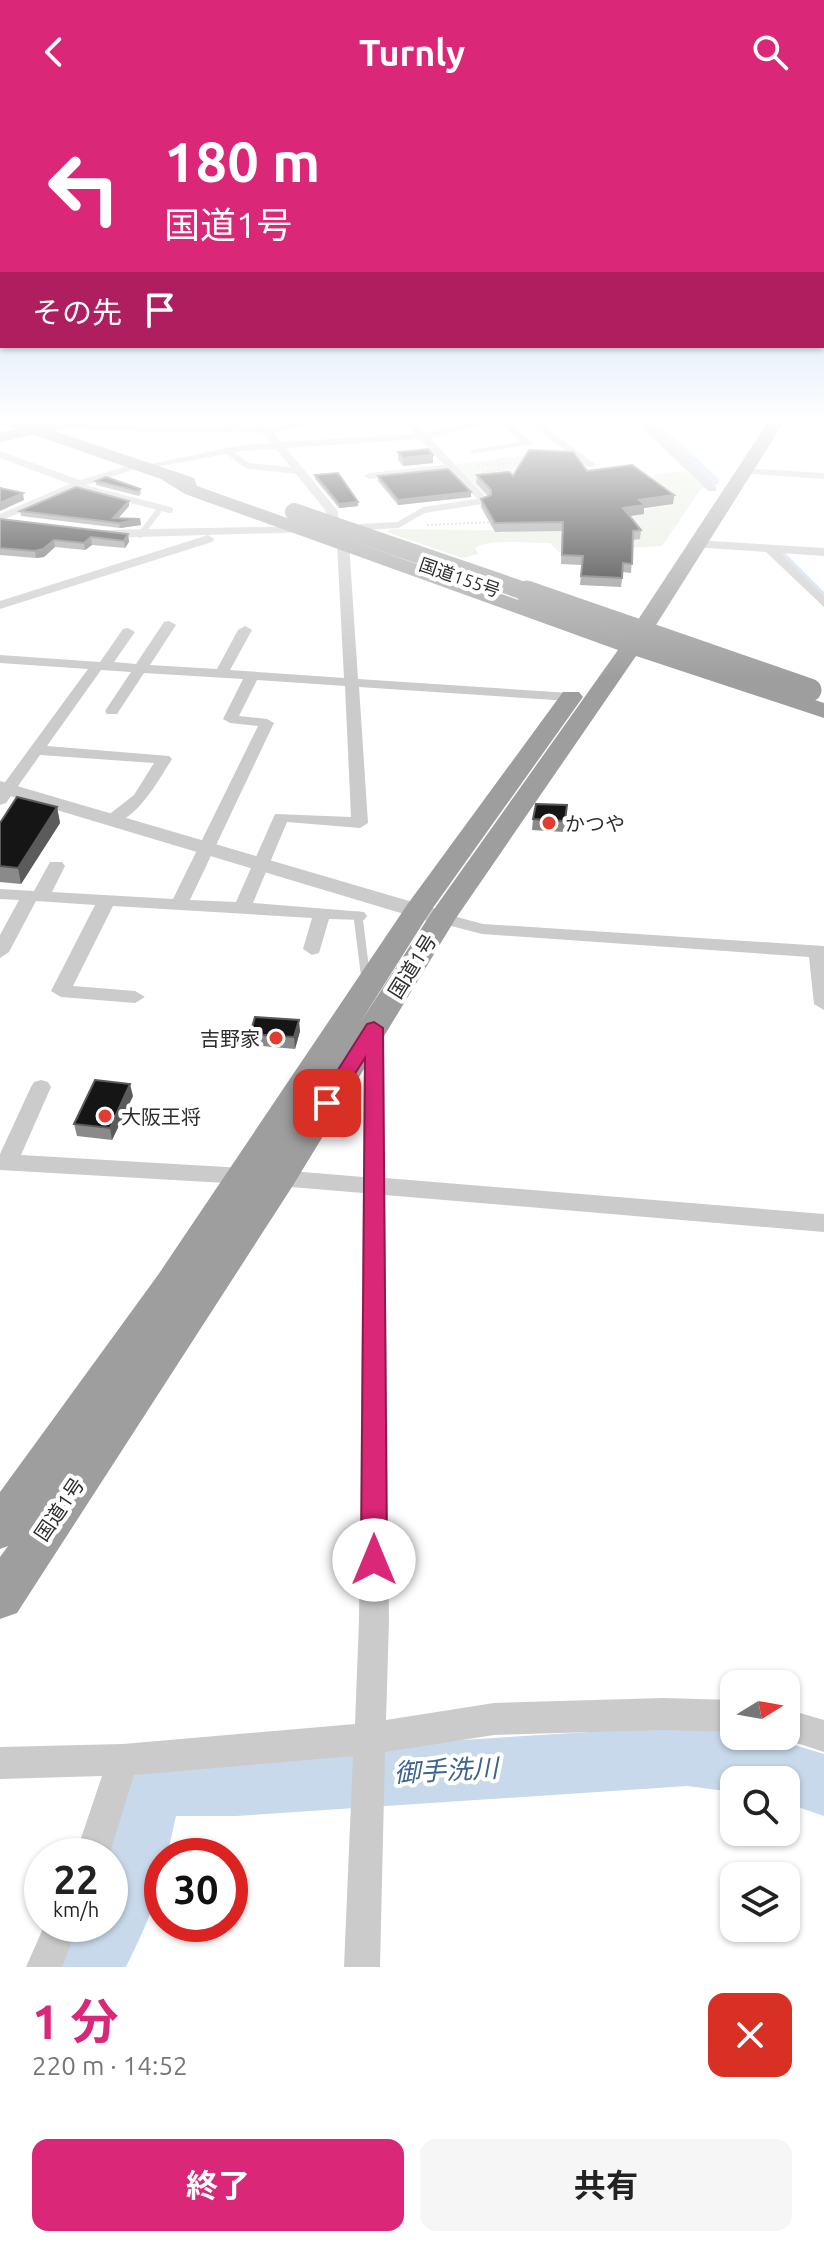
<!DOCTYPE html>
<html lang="ja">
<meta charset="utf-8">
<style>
body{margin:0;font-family:Ubuntu,"Noto Sans JP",sans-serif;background:#f6f6f6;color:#222;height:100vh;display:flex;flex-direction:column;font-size:30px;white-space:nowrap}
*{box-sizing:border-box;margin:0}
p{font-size:26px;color:#767676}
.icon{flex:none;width:44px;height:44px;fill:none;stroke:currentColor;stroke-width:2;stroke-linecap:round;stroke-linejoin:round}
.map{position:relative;height:1863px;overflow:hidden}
.panel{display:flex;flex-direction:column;background:#fff;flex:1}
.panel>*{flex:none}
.hud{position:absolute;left:0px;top:0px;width:824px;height:244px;box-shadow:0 2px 6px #0004;background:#db2777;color:#fff;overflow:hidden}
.needle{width:52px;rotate:79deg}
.controls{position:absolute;left:720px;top:1566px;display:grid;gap:16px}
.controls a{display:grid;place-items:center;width:80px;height:80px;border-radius:16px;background:#fff;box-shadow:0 2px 6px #0004;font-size:40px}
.speed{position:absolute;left:24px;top:1734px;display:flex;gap:16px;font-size:40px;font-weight:700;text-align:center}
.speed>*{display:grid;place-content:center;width:104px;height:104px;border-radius:50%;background:#fff;box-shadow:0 2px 6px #0004;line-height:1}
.speed small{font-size:20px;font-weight:400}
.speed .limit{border:12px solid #d22;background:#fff;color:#111}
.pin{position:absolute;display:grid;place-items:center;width:68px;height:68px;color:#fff;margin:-34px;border-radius:16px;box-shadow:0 4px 12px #0006}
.me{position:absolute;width:88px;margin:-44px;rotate:0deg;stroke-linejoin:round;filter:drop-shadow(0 0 6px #0008)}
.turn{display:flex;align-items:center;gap:28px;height:168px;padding:0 32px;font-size:36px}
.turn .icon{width:104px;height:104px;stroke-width:2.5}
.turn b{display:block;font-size:56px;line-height:68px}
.then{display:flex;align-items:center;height:76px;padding:0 32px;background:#0003;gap:16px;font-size:30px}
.round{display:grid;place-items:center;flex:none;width:84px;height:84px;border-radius:16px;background:#f6f6f6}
.summary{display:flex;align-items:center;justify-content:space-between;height:136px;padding:0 32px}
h1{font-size:48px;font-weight:700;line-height:60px;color:#db2777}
.button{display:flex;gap:16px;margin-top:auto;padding:16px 32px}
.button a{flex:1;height:92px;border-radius:16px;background:#db2777;color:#fff;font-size:32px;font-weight:700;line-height:92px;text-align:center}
.button a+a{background:#f6f6f6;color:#222}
header{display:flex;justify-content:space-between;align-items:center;height:104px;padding:0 32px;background:#db2777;color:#fff;font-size:36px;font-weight:700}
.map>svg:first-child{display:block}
.green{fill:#e2ebdb}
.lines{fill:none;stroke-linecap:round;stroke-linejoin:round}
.stream{stroke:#c7d9eb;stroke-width:3}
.river{fill:#c7d9eb;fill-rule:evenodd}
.path{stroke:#cbcbcb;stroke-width:2;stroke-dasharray:2 2;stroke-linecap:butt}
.service-far1{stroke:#cbcbcb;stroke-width:6}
.service{stroke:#cbcbcb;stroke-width:9}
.minor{fill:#cbcbcb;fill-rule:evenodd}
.tertiary{fill:#cbcbcb;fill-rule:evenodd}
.primary{fill:#a6a6a6;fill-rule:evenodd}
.trunk{fill:#9e9e9e;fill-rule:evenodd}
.trunk-bridge-far1{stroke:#9e9e9e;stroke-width:18}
.trunk-bridge{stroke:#9e9e9e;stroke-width:23}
.wall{fill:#8a8a8a}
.shaded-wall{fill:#5b5b5b}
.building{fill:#151515;stroke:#5b5b5b;stroke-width:2}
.route{fill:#db2777;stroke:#8e194d;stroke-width:2}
.poi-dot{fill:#e43b30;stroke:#fff;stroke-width:3}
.labels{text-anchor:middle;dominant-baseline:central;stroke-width:8;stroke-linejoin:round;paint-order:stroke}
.far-street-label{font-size:18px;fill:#2e2e2e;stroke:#fff}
.poi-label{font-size:20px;fill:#2e2e2e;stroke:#fff;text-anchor:start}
.street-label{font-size:20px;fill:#2e2e2e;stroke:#fff}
.near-water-label{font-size:26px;font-style:italic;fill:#3c648f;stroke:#fff}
</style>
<header><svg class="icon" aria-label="back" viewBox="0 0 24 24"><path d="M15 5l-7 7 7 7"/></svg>Turnly<svg class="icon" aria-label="search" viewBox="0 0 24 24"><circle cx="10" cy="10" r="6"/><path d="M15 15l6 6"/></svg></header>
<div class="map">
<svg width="824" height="1863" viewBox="0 0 824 1863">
<rect width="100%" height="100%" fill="#fff"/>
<g class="green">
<path d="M567 346 593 369 483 392 455 360Z"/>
<path d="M685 367 703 382 662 442 559 448 550 439C531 440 489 434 475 444L478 450 462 454 387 428 391 425 489 426 504 429 519 422 670 401 672 397 653 376 655 370Z"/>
</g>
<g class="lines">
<path class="stream" d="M782 448 824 490"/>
<g class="river">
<path d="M633 315H653L717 373 720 377 717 381H703Z"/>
<path d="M687 1622 734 1628V1632H765L824 1650V1712L786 1699V1676H734V1688L687 1682 236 1712H176L167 1752H162C162 1791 143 1828 126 1863H54L76 1820H110V1752H104L120 1682 129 1660 151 1651 236 1650Z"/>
</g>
<g class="path">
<path d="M501 355 497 358 499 366 519 370"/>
<path d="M478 361 525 359"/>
<path d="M487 367 499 366"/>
<path d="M427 421 494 418"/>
</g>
<g class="service-far1">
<path d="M216 315C249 335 286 323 321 315"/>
<path d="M73 320 101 324 235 325"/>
<path d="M226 346 248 362 298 367"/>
<path d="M76 382 170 406"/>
<path d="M361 423 398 421 424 406 483 397"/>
<path d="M140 431 158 408"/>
</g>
<path class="service" d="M358 812 365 868"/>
<g class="minor">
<path d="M252 315H262L281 338 415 330 402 315H412L425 329 486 315H506L533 340 471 350V346L520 338 498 318 430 334 487 395 489 397 483 400 449 367 369 375 364 372 369 369 444 361 420 335 286 344 337 406 339 414 333 417 329 416 325 406 276 345 242 347 156 363 151 360 242 341 271 339Z"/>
<path d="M524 315H535L596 361 587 363Z"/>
<path d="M633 315H644L716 383V387H708Z"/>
<path d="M0 347 80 376 139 359 144 362 84 382 0 417V410L70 380 0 354Z"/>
<path d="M756 365 824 369V375L752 370V366Z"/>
<path d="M315 422 317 424 311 428 103 434 97 430 103 426Z"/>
<path d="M208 431 214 435 212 438 0 505V497Z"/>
<path d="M343 435 349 439 358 575 570 589 577 593 570 597 359 583 368 719 360 724 287 718 253 799 364 808 367 812 364 816 329 815 319 849 312 851 303 845 312 814 113 802 73 882 135 887 145 893 135 899 61 893 51 887 95 801 36 797 9 848 0 854V831L19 796 0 795V785L34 787 50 758H62L65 762 52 788 173 795 258 622 230 619 223 615 243 575 144 569 117 610H107L105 607 131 568 101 566 47 642 169 652 172 655C159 675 133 725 104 719L102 716 134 691 154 659 40 651 6 699 0 701V685L88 565 0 559V551L100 558 123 525 128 524 135 528 114 558 136 560 164 518 169 517 176 521 150 561 217 565 238 526 245 522 252 526 230 566 344 574 337 439ZM257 576 345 582 351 713 275 710 236 798 190 796 274 619 267 615 239 612Z"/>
<path d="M696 436 824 444V452L781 449 824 492V503L766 448 692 443 690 440Z"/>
<path d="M442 809 483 820 824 842V906L814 900 809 853 482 830 436 818 433 814Z"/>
<path d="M374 918 384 924 385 1074 824 1110V1128L385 1091 389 1517 386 1616 494 1599 663 1594 734 1596V1628L663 1626 494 1631 385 1648 380 1863H344L353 1652 134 1671 109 1752H75L102 1672 0 1675V1643L123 1640 355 1620 359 1517 363 1089 279 1082 271 1080 268 1074 271 1068 279 1066 363 1073 364 924Z"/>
<path d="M41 976 48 978 51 983 21 1051 243 1064 251 1066 254 1072 251 1078 243 1080 0 1066V1050L31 983 34 978Z"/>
<path d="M786 1605 824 1616V1648L775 1632H786Z"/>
<path d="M45 1820H79L62 1863H26Z"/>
</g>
<g class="tertiary">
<path d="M87 315H119L113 319 52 327 46 323Z"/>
<path d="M0 677 450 809 453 814 450 819H434L0 689Z"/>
</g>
<path class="primary" d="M52 318 57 320V326L0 338V328Z"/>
<path class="trunk" d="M0 315H19L194 374 197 382 626 534 770 315H786L644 540 824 599V614L636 552 456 814 292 1083 17 1509 0 1515V1453L8 1442 0 1445V1388L158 1171 407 801 563 588H579L583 593 430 808 358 922 432 808 618 546 185 390 161 375 0 319Z"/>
<path class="trunk-bridge-far1" d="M294 408 533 490"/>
<path class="trunk-bridge" d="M527 488 810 586"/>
</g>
<g class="wall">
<path d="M398 348 433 359 403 362 398 356Z"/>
<path d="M587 367 674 391 673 400 644 404V410L629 412 641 426 640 435 633 436 631 469 623 468 621 483 580 481 582 461 561 460 562 427 495 428 481 403V395L488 392 476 379 477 371 513 372Z"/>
<path d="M315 371 358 398V402L339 404 315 375Z"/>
<path d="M378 372 471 393 398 401 378 377Z"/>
<path d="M96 377 140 385 141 389 139 392 96 381Z"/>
<path d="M129 397V402L118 414 140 415 141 421 120 424 21 412 20 407Z"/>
<path d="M0 415 128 430 129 438 125 444 92 441 85 446 55 443 44 453 36 454 0 451Z"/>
<path d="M567 701 564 728 532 726 533 715Z"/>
<path d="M57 703 60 719 21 780 0 778V719Z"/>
<path d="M300 927 295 945 251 941 250 930Z"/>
<path d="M133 992 112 1036 77 1032 74 1020Z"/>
</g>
<g class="shaded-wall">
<path d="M433 351V359L403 362V354Z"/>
<path d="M471 388V393L398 401V396Z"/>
<path d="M23 389 24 396 0 407V399Z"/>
<path d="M674 391 673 400 644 404V410L622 413 623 404 639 396Z"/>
<path d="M129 397V402L114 419 113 414Z"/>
<path d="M358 398V402L339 404V400Z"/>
<path d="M140 415 141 421 120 424 119 419Z"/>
<path d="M128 430 129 438 125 444 124 437Z"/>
<path d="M91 433 92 441 85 446 84 439Z"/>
<path d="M54 436 55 443 44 453 36 454 35 447Z"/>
<path d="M57 703 60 719 21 780 18 764Z"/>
<path d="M299 916 300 927 295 945 294 933Z"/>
<path d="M130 980 133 992 112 1036 110 1024Z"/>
</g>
<g class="building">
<path d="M428 345 433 351 403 354 398 348Z"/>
<path d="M529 346 573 348 587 367 632 361 674 391 639 396 645 401 623 404 641 426 633 427 632 460 623 459 622 474 581 472 583 452 562 451 563 418 495 419 481 395 491 391V386L477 371 509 368 513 372Z"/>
<path d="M448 365 471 388 398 396 378 372Z"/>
<path d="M338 369 358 398 339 400 315 371Z"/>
<path d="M106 373 140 385 138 387 96 377Z"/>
<path d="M76 383 129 397 113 414 140 415 119 419 20 407Z"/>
<path d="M0 384 23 389 0 399Z"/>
<path d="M0 415 128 430 124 437 91 433 84 439 54 436 43 445 35 447 0 444Z"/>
<path d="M17 693 57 703 18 764 0 762V719Z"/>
<path d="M536 700 567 701 565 717 533 715Z"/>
<path d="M255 913 299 916 294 933 250 930Z"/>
<path d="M95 976 130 980 110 1024 74 1020Z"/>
</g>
<linearGradient id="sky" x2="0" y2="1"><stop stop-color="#9bc3e9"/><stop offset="0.55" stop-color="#fff"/><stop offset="1" stop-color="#fff" stop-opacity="0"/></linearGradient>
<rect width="824" height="576" fill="url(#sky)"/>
<path class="route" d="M374 918 383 924 387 1456 383 1465 374 1469 365 1465 361 1456 365 954 333 1004 327 1006 317 999 367 920Z"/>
<g class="poi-dot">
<circle cx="549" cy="719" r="8"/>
<circle cx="276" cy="934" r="8"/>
<circle cx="105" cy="1012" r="8"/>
</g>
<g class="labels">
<g class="far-street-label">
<text transform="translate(460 473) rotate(19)">国道155号</text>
</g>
<g class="poi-label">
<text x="565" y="719">かつや</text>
<text x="260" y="934" text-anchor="end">吉野家</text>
<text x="121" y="1012">大阪王将</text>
</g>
<g class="street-label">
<text transform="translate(412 862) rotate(-58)">国道1号</text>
<text transform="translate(59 1405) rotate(-56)">国道1号</text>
</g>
<g class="near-water-label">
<text transform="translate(446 1666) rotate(-3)">御手洗川</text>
</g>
</g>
</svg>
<div class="controls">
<a><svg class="needle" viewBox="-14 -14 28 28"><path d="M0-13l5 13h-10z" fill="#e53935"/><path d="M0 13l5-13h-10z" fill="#767676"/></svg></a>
<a><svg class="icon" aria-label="search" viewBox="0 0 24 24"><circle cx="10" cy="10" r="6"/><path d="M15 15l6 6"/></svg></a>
<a><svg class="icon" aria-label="layers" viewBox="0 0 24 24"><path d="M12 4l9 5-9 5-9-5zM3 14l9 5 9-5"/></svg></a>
</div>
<div class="speed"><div>22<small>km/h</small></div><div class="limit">30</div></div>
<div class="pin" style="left:327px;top:999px;background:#d93025"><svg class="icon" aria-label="arrive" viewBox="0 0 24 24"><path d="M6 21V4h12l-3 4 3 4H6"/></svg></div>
<svg class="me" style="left:374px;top:1456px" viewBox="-20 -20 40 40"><circle r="19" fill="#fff"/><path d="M0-13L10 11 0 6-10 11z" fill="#db2777"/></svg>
<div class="hud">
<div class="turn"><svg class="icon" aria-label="left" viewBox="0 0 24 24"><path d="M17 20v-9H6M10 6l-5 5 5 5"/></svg><div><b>180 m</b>国道1号</div></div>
<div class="then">その先<svg class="icon" aria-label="arrive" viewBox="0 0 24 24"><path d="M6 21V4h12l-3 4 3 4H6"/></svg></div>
</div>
</div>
<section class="panel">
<div class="summary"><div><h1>1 分</h1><p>220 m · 14:52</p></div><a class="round" style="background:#d93025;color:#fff"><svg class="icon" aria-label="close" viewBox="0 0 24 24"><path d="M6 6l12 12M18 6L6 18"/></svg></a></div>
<div class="button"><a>終了</a><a>共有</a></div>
</section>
